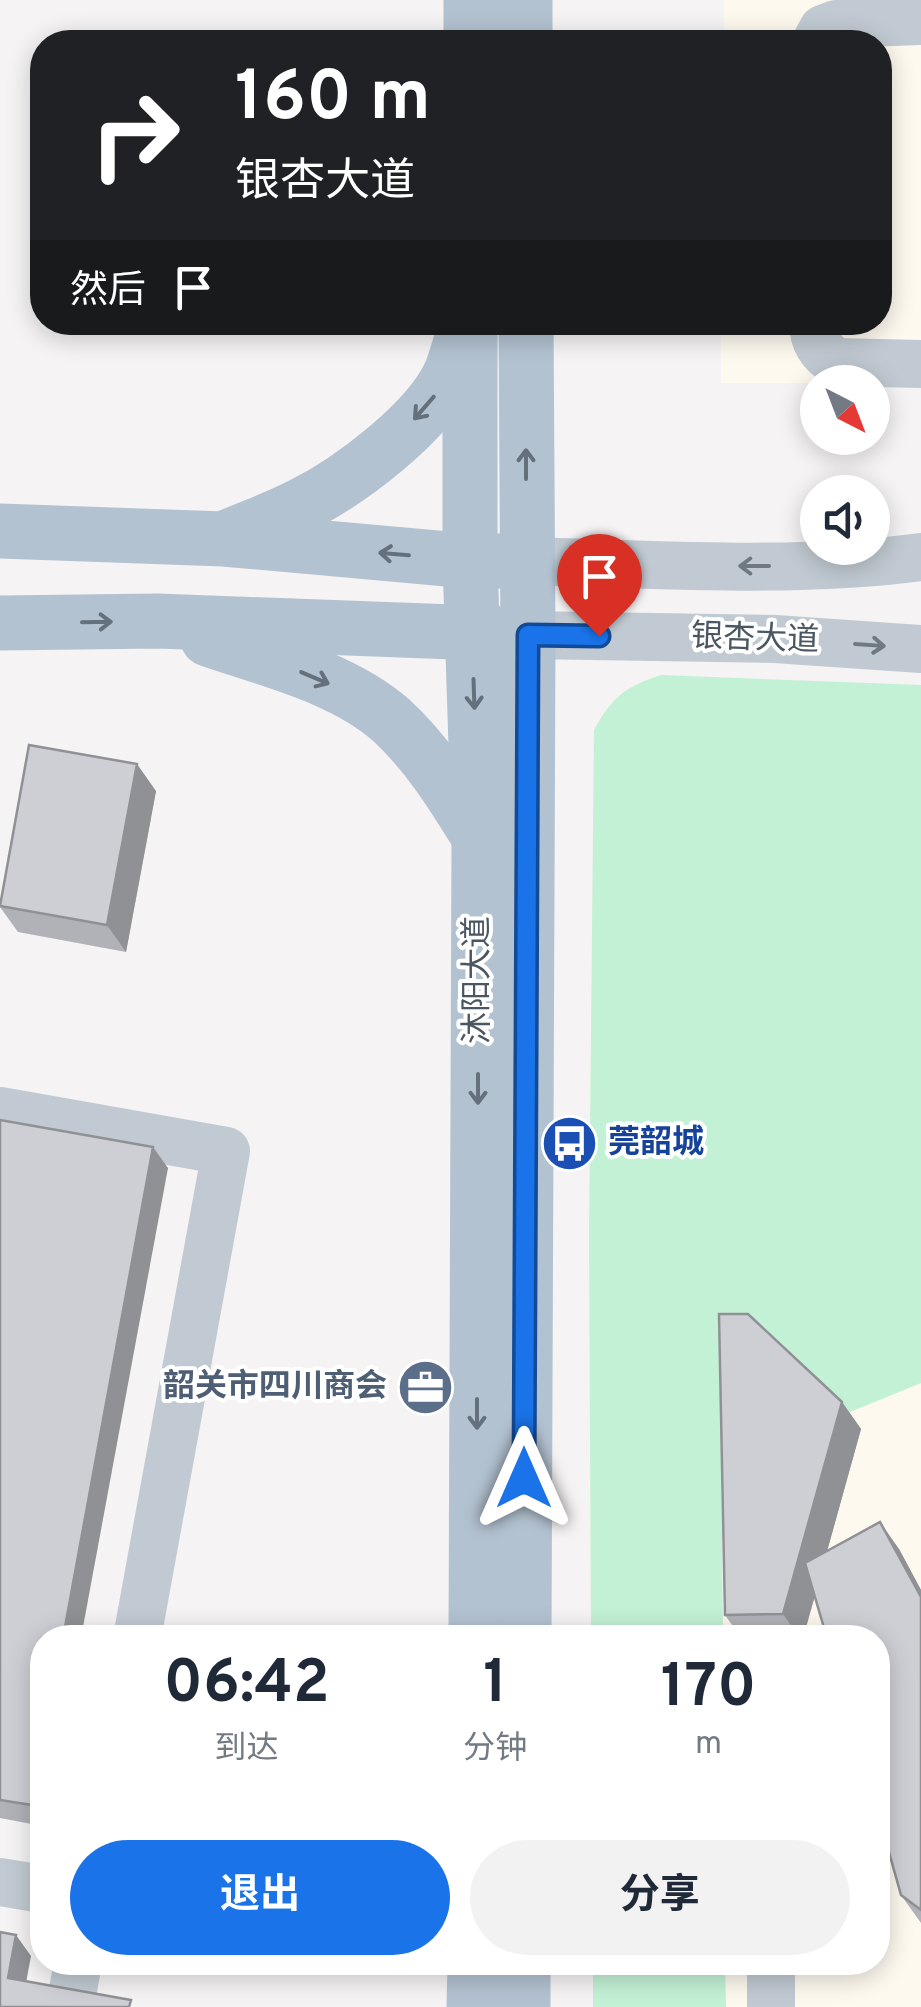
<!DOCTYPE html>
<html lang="zh">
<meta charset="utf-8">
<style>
body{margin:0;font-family:Overpass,"Noto Sans SC",sans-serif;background:#f2f2f3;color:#1f2937;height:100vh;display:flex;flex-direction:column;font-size:38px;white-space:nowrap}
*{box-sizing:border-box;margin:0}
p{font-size:32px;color:#747a83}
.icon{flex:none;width:55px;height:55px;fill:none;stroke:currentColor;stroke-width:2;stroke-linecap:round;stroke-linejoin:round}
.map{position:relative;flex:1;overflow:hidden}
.sheet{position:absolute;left:30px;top:1625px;width:860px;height:350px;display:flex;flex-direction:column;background:#fff;border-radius:40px;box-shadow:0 5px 25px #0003}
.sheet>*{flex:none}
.guide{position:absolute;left:30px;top:30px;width:862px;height:305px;border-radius:40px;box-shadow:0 5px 25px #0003;background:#202124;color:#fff;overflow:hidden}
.needle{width:65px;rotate:138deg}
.buttons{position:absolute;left:800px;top:365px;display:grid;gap:20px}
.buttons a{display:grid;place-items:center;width:90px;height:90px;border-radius:50%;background:#fff;box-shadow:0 5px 25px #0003;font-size:50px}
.pin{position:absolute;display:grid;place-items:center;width:85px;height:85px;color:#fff;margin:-102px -42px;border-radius:50% 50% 50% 0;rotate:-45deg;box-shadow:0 0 10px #0007}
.pin .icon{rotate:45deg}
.me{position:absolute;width:110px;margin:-55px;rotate:0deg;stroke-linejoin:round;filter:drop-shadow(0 0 8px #0008)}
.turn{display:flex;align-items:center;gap:35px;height:210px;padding:0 40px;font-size:45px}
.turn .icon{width:130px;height:130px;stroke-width:2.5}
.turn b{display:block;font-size:70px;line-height:85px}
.then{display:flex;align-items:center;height:95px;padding:0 40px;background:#0003;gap:20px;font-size:38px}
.eta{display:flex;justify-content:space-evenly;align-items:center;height:170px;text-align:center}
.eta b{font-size:60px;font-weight:700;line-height:70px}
.cta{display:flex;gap:20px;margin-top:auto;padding:20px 40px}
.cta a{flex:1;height:115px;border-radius:60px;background:#1a73e8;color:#fff;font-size:40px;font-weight:700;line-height:115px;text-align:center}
.cta a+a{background:#f2f2f3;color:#1f2937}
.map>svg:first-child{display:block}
.commercial{fill:#fdf9ef}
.green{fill:#c3f1d5}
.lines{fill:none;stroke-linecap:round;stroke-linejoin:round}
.minor{stroke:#c1cad2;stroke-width:48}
.major{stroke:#b3c2d1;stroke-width:55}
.wall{fill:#b0b2b7}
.shaded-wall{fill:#909195}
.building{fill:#cdcfd5;stroke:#909195;stroke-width:2.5}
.oneway{stroke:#64717d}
.oneway2{stroke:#6e7983}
.route-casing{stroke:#114b97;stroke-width:25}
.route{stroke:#1a73e8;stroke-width:18}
.labels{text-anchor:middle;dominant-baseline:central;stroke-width:8;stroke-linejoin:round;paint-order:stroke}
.street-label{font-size:32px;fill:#4a5661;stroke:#fff}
.transit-label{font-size:32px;font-weight:bold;fill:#164399;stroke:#fff;text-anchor:start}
.service-label{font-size:32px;font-weight:bold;fill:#4e5e75;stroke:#fff;text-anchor:end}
</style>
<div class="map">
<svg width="921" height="2007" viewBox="0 0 921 2007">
<rect width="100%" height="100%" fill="#f5f3f3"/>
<g class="commercial">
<path d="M724 0H921V383H721V323L880 322V42H724Z"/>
<path d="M720 1342 845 1414 921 1383V2007H726L725 1963 878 1962V1638L723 1637Z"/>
</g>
<g class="green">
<path d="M661 675 921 685V1383L845 1414 720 1342 723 1637H591L589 1235 594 730C613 696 625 687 661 675Z"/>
<path d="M593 1963H725L726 2007H593Z"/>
</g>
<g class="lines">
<g class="minor">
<path d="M816 42 823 29 836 24 921 21"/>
<path d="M813 322C813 340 821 354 837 362L921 364"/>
<path d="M526 561C657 564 791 574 921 557"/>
<path d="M528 635 775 639 921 649"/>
<path d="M0 1111 226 1151 137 1638"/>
<path d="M0 1882 42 1889"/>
<path d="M771 1962V2007"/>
<path d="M70 2007 78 1962"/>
</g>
<g class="major">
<path d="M525 0V42"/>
<path d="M471 42V0"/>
<path d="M470 322V561L479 837 476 1638"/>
<path d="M0 531 224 539 470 561H508"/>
<path d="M230 536C254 526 279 517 302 505 350 481 429 422 451 372 456 360 459 347 463 335"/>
<path d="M0 623 158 621 507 634"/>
<path d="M208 639C268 660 342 677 391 720 428 754 453 795 479 837"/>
<path d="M524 1638 528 635 526 322"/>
<path d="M474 2007 475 1962"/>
<path d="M523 2007V1962"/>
</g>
</g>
<g class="wall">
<path d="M156 791 126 952 18 932 0 907V899Z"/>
<path d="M0 1120 168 1168 42 1638V1826L0 1818Z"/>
<path d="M842 1402 861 1429 827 1551 899 1549 921 1590V1923L901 1895 815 1596 803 1638H741L725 1615Z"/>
</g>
<g class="shaded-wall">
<path d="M137 764 156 791 126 952 107 925Z"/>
<path d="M153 1147 168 1168 81 1638H63Z"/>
<path d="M842 1402 861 1429 803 1638H800L783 1614Z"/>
<path d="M880 1522 899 1549 921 1590V1597Z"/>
<path d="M42 1746V1821L32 1805Z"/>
<path d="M16 1935 31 1956 23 1999 8 1978Z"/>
</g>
<g class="building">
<path d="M29 745 137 764 107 925 0 906Z"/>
<path d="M0 1120 153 1147 63 1638H42V1746L32 1805 0 1800Z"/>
<path d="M719 1314H748L842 1402 783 1614 725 1615Z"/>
<path d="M880 1522 921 1597V1910L901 1895 878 1813V1638H827L805 1563Z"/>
<path d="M0 1932 16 1935 8 1978 131 2000 129 2007H0Z"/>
</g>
<defs><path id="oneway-shaft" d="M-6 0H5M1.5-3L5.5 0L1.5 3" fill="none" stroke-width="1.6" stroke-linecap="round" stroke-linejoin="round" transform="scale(2.5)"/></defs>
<g class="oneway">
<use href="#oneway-shaft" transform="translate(424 408) rotate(131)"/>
<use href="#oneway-shaft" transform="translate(526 464) rotate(-90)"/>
<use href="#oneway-shaft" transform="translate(394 554) rotate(-175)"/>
<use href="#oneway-shaft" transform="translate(97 622) rotate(-1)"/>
<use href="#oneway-shaft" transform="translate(315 678) rotate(23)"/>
<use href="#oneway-shaft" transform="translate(474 694) rotate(88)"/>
<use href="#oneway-shaft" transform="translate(478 1089) rotate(90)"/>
<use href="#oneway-shaft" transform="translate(477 1414) rotate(90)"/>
</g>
<g class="oneway2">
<use href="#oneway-shaft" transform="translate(754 566) rotate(180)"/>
<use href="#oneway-shaft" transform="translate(870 645) rotate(4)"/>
</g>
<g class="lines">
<defs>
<path id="route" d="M524 1478 528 635 599 636"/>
</defs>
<use href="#route" class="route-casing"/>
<use href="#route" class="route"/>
</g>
<defs>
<symbol id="bus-disc" viewBox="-11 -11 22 22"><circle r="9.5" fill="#1a4fb4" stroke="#fff"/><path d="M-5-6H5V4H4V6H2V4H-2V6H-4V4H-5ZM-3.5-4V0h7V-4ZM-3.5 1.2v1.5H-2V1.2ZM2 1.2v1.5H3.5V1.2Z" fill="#fff"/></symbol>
<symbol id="office-disc" viewBox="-11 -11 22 22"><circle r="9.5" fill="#5c6f8a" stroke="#fff"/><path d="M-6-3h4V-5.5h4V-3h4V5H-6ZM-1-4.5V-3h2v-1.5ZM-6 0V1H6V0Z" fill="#fff"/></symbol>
</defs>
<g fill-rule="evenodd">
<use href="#bus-disc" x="538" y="1112" width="63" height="63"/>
<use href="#office-disc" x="394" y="1356" width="63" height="63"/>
</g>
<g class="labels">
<g class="street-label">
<text transform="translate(755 640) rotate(2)">银杏大道</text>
<text transform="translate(479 980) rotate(-90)">沐阳大道</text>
</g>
<g class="transit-label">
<text x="608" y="1144">莞韶城</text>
</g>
<g class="service-label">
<text x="387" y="1388">韶关市四川商会</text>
</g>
</g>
</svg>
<div class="buttons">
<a><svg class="needle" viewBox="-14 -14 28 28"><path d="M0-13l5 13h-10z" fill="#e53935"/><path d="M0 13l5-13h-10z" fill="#747a83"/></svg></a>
<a><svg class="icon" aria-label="sound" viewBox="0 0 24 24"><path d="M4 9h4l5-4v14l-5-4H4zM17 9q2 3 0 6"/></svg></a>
</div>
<div class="pin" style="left:599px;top:636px;background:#d93025"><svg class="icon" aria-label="arrive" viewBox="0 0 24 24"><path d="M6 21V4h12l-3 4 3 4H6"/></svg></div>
<svg class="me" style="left:524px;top:1478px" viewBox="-20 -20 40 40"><path d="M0-17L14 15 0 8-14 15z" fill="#1a73e8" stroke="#fff" stroke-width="4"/></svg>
<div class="guide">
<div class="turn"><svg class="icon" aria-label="right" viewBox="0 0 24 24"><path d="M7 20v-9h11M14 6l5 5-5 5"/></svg><div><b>160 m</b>银杏大道</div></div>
<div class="then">然后<svg class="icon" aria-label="arrive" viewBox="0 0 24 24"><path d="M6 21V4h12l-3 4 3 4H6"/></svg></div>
</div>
<section class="sheet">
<div class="eta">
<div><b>06:42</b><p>到达</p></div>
<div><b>1</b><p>分钟</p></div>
<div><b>170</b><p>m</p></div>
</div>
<div class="cta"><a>退出</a><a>分享</a></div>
</section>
</div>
